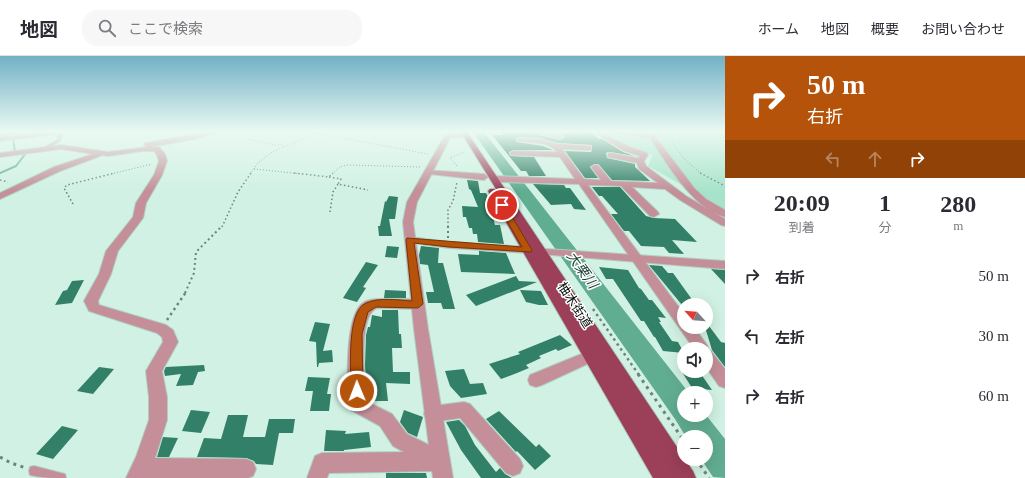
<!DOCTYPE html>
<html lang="ja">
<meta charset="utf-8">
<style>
body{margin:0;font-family:"Times New Roman","Noto Sans JP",serif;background:#f7f7f7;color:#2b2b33;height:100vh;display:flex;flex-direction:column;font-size:15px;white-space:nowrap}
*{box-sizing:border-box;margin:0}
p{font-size:13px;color:#7c7c81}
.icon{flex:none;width:22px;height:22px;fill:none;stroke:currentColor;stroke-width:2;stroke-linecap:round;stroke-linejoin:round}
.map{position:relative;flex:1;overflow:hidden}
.sheet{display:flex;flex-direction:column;background:#fff;width:300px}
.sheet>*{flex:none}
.banner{background:#b45309;color:#fff;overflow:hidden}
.needle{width:26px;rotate:296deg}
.controls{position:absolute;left:677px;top:242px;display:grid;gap:8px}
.controls a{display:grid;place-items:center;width:36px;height:36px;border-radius:50%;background:#fff;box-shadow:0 4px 16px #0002;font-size:20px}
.pin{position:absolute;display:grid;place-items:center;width:34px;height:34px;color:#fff;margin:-17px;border:2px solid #fff;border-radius:50%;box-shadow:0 1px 4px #0007}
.me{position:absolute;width:44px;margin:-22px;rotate:359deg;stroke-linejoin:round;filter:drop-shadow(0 0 3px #0008)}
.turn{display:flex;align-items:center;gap:14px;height:84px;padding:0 16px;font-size:18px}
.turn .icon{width:52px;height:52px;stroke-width:2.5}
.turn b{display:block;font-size:28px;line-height:34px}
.lanes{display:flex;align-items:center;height:38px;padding:0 16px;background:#0003;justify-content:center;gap:20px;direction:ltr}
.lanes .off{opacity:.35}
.eta{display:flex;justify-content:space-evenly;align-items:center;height:68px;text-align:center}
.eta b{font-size:24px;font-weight:600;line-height:28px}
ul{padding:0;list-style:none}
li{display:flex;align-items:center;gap:12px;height:60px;padding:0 16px}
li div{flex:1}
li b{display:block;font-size:15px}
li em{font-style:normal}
header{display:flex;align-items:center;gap:24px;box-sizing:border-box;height:56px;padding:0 20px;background:#fff;border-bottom:1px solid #e1e1e2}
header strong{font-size:19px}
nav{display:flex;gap:22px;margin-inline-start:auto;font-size:14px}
.search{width:280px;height:36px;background:#f7f7f7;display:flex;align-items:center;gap:10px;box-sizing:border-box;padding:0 14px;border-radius:16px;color:#7c7c81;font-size:15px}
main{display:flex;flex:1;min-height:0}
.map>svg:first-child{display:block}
.green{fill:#a7e3cb}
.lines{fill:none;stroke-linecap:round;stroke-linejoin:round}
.stream{stroke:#61ad92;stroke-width:2}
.river{fill:#61ad92;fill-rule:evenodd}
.building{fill:#328067}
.service-casing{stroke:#afcdc0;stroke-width:2}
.minor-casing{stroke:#afcdc0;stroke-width:2}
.tertiary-casing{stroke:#afcdc0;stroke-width:2}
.primary-casing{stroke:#afcdc0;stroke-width:2}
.path-far4{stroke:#6e847b;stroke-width:1;stroke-dasharray:1 2;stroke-linecap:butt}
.path-far3{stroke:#6e847b;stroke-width:1.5;stroke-dasharray:1.5 2.5;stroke-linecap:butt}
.path-far2{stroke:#6e847b;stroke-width:2;stroke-dasharray:2 3;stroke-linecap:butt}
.path-far1{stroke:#6e847b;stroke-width:2.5;stroke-dasharray:2.5 3.5;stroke-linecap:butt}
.path{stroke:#6e847b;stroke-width:3;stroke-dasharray:3 4.5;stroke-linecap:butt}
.service{fill:#c48f99;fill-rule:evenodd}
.minor{fill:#c48f99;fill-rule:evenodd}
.tertiary{fill:#c48f99;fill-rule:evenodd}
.primary{fill:#9c4059;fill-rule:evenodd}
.route{fill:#b45309;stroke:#753606}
.labels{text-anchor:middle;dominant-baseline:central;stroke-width:3;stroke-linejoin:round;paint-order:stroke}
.street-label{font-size:13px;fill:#040e0a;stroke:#fff}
.water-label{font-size:14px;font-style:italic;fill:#193c30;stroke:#fff}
</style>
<header>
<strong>地図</strong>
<div class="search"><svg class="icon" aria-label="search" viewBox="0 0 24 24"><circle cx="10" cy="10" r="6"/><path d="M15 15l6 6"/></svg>ここで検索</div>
<nav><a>ホーム</a><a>地図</a><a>概要</a><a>お問い合わせ</a></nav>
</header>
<main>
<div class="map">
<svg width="725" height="422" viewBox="0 0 725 422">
<rect width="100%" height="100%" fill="#d0f1e3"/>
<path class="green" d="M605 76H725V153L648 110 653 99 607 80Z"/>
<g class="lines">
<g class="stream">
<path d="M0 79 20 76"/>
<path d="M13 82 15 96 19 95"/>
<path d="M0 117 16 110 26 97"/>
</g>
<path class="river" d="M473 76H484L689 337H684V359H706L725 383V422L713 421 701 403H706V381H686L675 363Z"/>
</g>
<g class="building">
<path d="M502 76H531L532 77 560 84 564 82V80L557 78 591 76 599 83H602L623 96 634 100 608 96 606 97 607 102 635 108V111L650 125 612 124 598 108 590 111 598 122H585L565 95 591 96 592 94V89L557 87 540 82 518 81 516 83 517 86 543 90 553 94H514L509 96V98L511 100 534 101 546 120H529L526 115H521L492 79H503Z"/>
<path d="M467 124 478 125 480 137H486L492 149H490L495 169H500L504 188 478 186 477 178H473L472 172H469L466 161H463L462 150 478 151 471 134 469 133Z"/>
<path d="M533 128 564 129 566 132H570L586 154 574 153 571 148 551 149Z"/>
<path d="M592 131H620L646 160 654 162 675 163 697 186 672 184 684 198 669 197 664 191 641 190 629 175H624L611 158H618L602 140H599Z"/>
<path d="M389 140 398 141 395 163H389L392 180H379L378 170H380L385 145 386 146Z"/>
<path d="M387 190 399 191 397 202 385 201Z"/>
<path d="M421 190 439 192 438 207H443L455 253H443L441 247H428L426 236H434L428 209 420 208 419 199Z"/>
<path d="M479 195 506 197 515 218 461 216 458 198 479 199Z"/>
<path d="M366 206 378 209 363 231 366 232 357 246 343 242Z"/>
<path d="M649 209 662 210 668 217H673L696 249H682Z"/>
<path d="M599 211 628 214 639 232 641 233 649 244H652L666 262 658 261 661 266H659L672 285 678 286 684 297 663 295 655 281H654L644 265H641L613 223H606Z"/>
<path d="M711 213 725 214V228Z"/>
<path d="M516 220 519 225 537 226 476 250 466 239Z"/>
<path d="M84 224 72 247 55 249 63 235 67 234 72 225Z"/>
<path d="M385 234 406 235V242H384Z"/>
<path d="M520 234 541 235 548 249H539L526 246Z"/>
<path d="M382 254H398L399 278H401L402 292H392L393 316H410V328L386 327 388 345H369L367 344 365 309 366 279 368 271H370L372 259 382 261Z"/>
<path d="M315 266 330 268 323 295 332 294 333 306 319 307 318 311H317L316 286 309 285Z"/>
<path d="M706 266 721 286 725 287V311L712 294 705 271H706Z"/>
<path d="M560 279 572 289 558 295 556 293 539 300 541 302 526 309 529 312 517 317 501 323 489 308 520 298 518 296Z"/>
<path d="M204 309 205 315 198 316 193 329 176 330 181 318 165 320 164 315 166 311Z"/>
<path d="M99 311 114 313 93 338 77 335Z"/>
<path d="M464 313 470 328 483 327 487 338 461 342 450 330 445 315Z"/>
<path d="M682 316 701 318 712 334 692 332Z"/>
<path d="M308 321 330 322 327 338H331L329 355H310L313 335H305Z"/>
<path d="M191 354 210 356 201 377 182 375Z"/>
<path d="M404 354 423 361 417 381 408 377 400 366Z"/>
<path d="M499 355 536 391 539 388 551 400 535 414 517 395 516 396 486 363Z"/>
<path d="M228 359H248L243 381H265L269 363H295L293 377H279L273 409 256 408 254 405 246 402 197 401 204 382 221 383Z"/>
<path d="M459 364 465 370 475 389 496 416 500 412 505 418 512 422H481L461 394 446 366Z"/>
<path d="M62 370 78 374 53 403 36 398Z"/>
<path d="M326 374 346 375 345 378 369 376 371 391 344 394V395H324Z"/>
<path d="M163 381 178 382 169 401H157Z"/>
<path d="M386 417H426L427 422H386Z"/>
</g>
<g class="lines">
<defs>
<g id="service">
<path d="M60 77 62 78 60 85 47 93H45V91L57 84 58 78Z"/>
<path d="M34 410 61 417 65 418 66 422C54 422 42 422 30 419L29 415 30 411Z"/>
</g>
<g id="minor">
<path d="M58 76H64L60 80 57 78Z"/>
<path d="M207 76H216L195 83 150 91H159L165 98 167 105 162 119 146 147 143 162 118 195 111 218 98 245 99 249 166 269 173 274 178 286 162 315 167 341V364L155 402 246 403 253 406 256 413 253 420 248 422H126L136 401 149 364V341L146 315 163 286 162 281 157 277 89 255 84 245 99 218 106 195 133 161 136 147 154 119 159 105 157 99 154 95H143L108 100 103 99 60 115 0 143V137L54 111 93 98 61 93 0 101V97L61 89 108 96 147 91 144 89 145 87Z"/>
<path d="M532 76H543L563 81 560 83Z"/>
<path d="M600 76 630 91 647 97 648 99 644 105 646 110 686 140 725 163V170L721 169 680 144 665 133 632 131 658 156 659 158 654 161 650 160 621 130 588 129 684 258V271H694L707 289 709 294 711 295 725 313V332L719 330 706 311V293H694L579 128 495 126 491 123 495 120 575 123 560 101 511 99 510 97 514 95 557 96C548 84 530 88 517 85V83L519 82 540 83 557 88 591 90V94H588L562 93 584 123 601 124 591 111 595 109H598L611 125 658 127 639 113 637 107 608 101V97H611L638 102 640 100 624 95 598 79 597 78Z"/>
<path d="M618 76C626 75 649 76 655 81L652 83 621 78Z"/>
<path d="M426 114 484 118 488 121 484 124 429 118H426L425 116Z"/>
<path d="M410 181 449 186 528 191 532 192 534 194 532 196 528 197 449 192 406 186 405 184 406 182Z"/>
<path d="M378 243H417L422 245 424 248 422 251 417 253 378 252C357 256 365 327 366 345L392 358 407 378 447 398 450 405 447 412 440 415 329 417 327 422H307L315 400 322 397 404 396 393 390 380 370 351 354 348 349C348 327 344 260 363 247 367 244 374 243 378 243Z"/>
<path d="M591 294 596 296 599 300 596 304 542 329 536 331 530 329 528 324 530 319Z"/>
<path d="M464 346 470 348 520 403 523 410 520 417 513 420 506 417 460 362 433 366 427 364 424 358 427 352 433 350Z"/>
</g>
<g id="tertiary">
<path d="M45 76H61L58 78 0 85V81Z"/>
<path d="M646 76H652L695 133 706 143 725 154V161C692 153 664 103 646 76Z"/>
<path d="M450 77H466L469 79 466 81 450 82 417 146 413 166 428 273 453 422H433L414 273 403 166 407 146 444 81Z"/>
<path d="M531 192 725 205V213L527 197 525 195 527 193Z"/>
</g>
<path id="primary" d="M461 76H467L693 415 696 422H653L488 135 490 133H496Z"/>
</defs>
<use href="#service" class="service-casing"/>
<use href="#minor" class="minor-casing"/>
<use href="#tertiary" class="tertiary-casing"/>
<use href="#primary" class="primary-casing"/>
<g class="path-far4">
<path d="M308 76 315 77"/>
<path d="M667 76V79L685 104 702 118"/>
<path d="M249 83 275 89H284"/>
<path d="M457 110 450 102 464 96"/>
<path d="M254 113 303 118"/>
<path d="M111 118 152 108"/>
<path d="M250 118 258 107 272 96 316 77 428 98"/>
<path d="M332 118 340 111 347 109 421 111"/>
</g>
<g class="path-far3">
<path d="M294 117 329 121 333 117"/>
<path d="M700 117 725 130"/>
<path d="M329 121 341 123 338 128 368 134"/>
<path d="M0 124 8 126"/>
<path d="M73 148 64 132 67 129 115 117"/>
<path d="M330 156 333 136 338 128"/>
<path d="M222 171 238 136 251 117"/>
<path d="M448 171V154L453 145 457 126"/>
</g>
<g class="path-far2">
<path d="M448 170V182"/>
<path d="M185 237 194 217 196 196 222 170"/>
</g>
<g class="path-far1">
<path d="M593 253 639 319"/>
<path d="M167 264 186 236"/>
</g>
<g class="path">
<path d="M638 318 684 385"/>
<path d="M0 401 11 407 26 412"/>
<path d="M696 403 709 422"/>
</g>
<use href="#service" class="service"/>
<use href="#minor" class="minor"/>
<use href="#tertiary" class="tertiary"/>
<use href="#primary" class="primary"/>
</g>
<linearGradient id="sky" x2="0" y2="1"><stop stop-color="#72b1c6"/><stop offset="0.56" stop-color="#eaf9f2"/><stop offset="1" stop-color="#eaf9f2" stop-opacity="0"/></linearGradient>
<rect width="725" height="135" fill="url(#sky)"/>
<path class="route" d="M502 147 505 149 532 194 531 196 449 191 414 187 423 248 418 252 376 251 368 256 362 278 363 335 362 339 357 341 352 339 351 335C351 316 346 255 366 247 379 241 398 244 412 245L406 184 407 182 522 191 498 149Z"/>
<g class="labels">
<g class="street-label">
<text transform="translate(575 249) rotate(57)">柚木街道</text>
</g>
<g class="water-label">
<text transform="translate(582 214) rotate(54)">大栗川</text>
</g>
</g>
</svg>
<div class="controls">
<a><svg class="needle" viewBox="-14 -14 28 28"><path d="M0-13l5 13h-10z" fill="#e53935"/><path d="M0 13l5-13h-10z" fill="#7c7c81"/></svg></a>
<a><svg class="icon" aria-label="sound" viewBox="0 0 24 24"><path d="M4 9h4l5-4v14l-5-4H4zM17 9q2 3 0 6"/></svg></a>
<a>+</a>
<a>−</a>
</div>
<div class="pin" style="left:502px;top:149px;background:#d93025"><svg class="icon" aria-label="arrive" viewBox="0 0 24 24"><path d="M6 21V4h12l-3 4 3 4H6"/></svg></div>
<svg class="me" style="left:357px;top:335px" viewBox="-20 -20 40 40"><circle r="17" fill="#b45309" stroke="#fff" stroke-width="3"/><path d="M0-11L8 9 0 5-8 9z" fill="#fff"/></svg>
</div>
<section class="sheet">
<div class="banner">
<div class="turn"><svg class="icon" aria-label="right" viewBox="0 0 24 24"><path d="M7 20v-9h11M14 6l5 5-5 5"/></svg><div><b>50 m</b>右折</div></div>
<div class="lanes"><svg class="icon off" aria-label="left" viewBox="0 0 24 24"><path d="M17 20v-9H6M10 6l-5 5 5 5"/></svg><svg class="icon off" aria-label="ahead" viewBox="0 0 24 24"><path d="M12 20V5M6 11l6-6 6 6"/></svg><svg class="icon" aria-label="right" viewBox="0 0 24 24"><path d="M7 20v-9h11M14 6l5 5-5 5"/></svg></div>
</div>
<div class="eta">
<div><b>20:09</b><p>到着</p></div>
<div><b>1</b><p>分</p></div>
<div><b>280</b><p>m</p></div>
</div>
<ul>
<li><svg class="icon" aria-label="right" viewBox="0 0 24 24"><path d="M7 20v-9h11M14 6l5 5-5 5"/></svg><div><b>右折</b></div><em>50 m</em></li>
<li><svg class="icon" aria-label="left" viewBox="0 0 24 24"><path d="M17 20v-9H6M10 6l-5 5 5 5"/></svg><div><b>左折</b></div><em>30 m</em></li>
<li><svg class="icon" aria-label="right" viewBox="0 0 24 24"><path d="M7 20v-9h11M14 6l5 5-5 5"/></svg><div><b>右折</b></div><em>60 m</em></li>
</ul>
</section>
</main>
